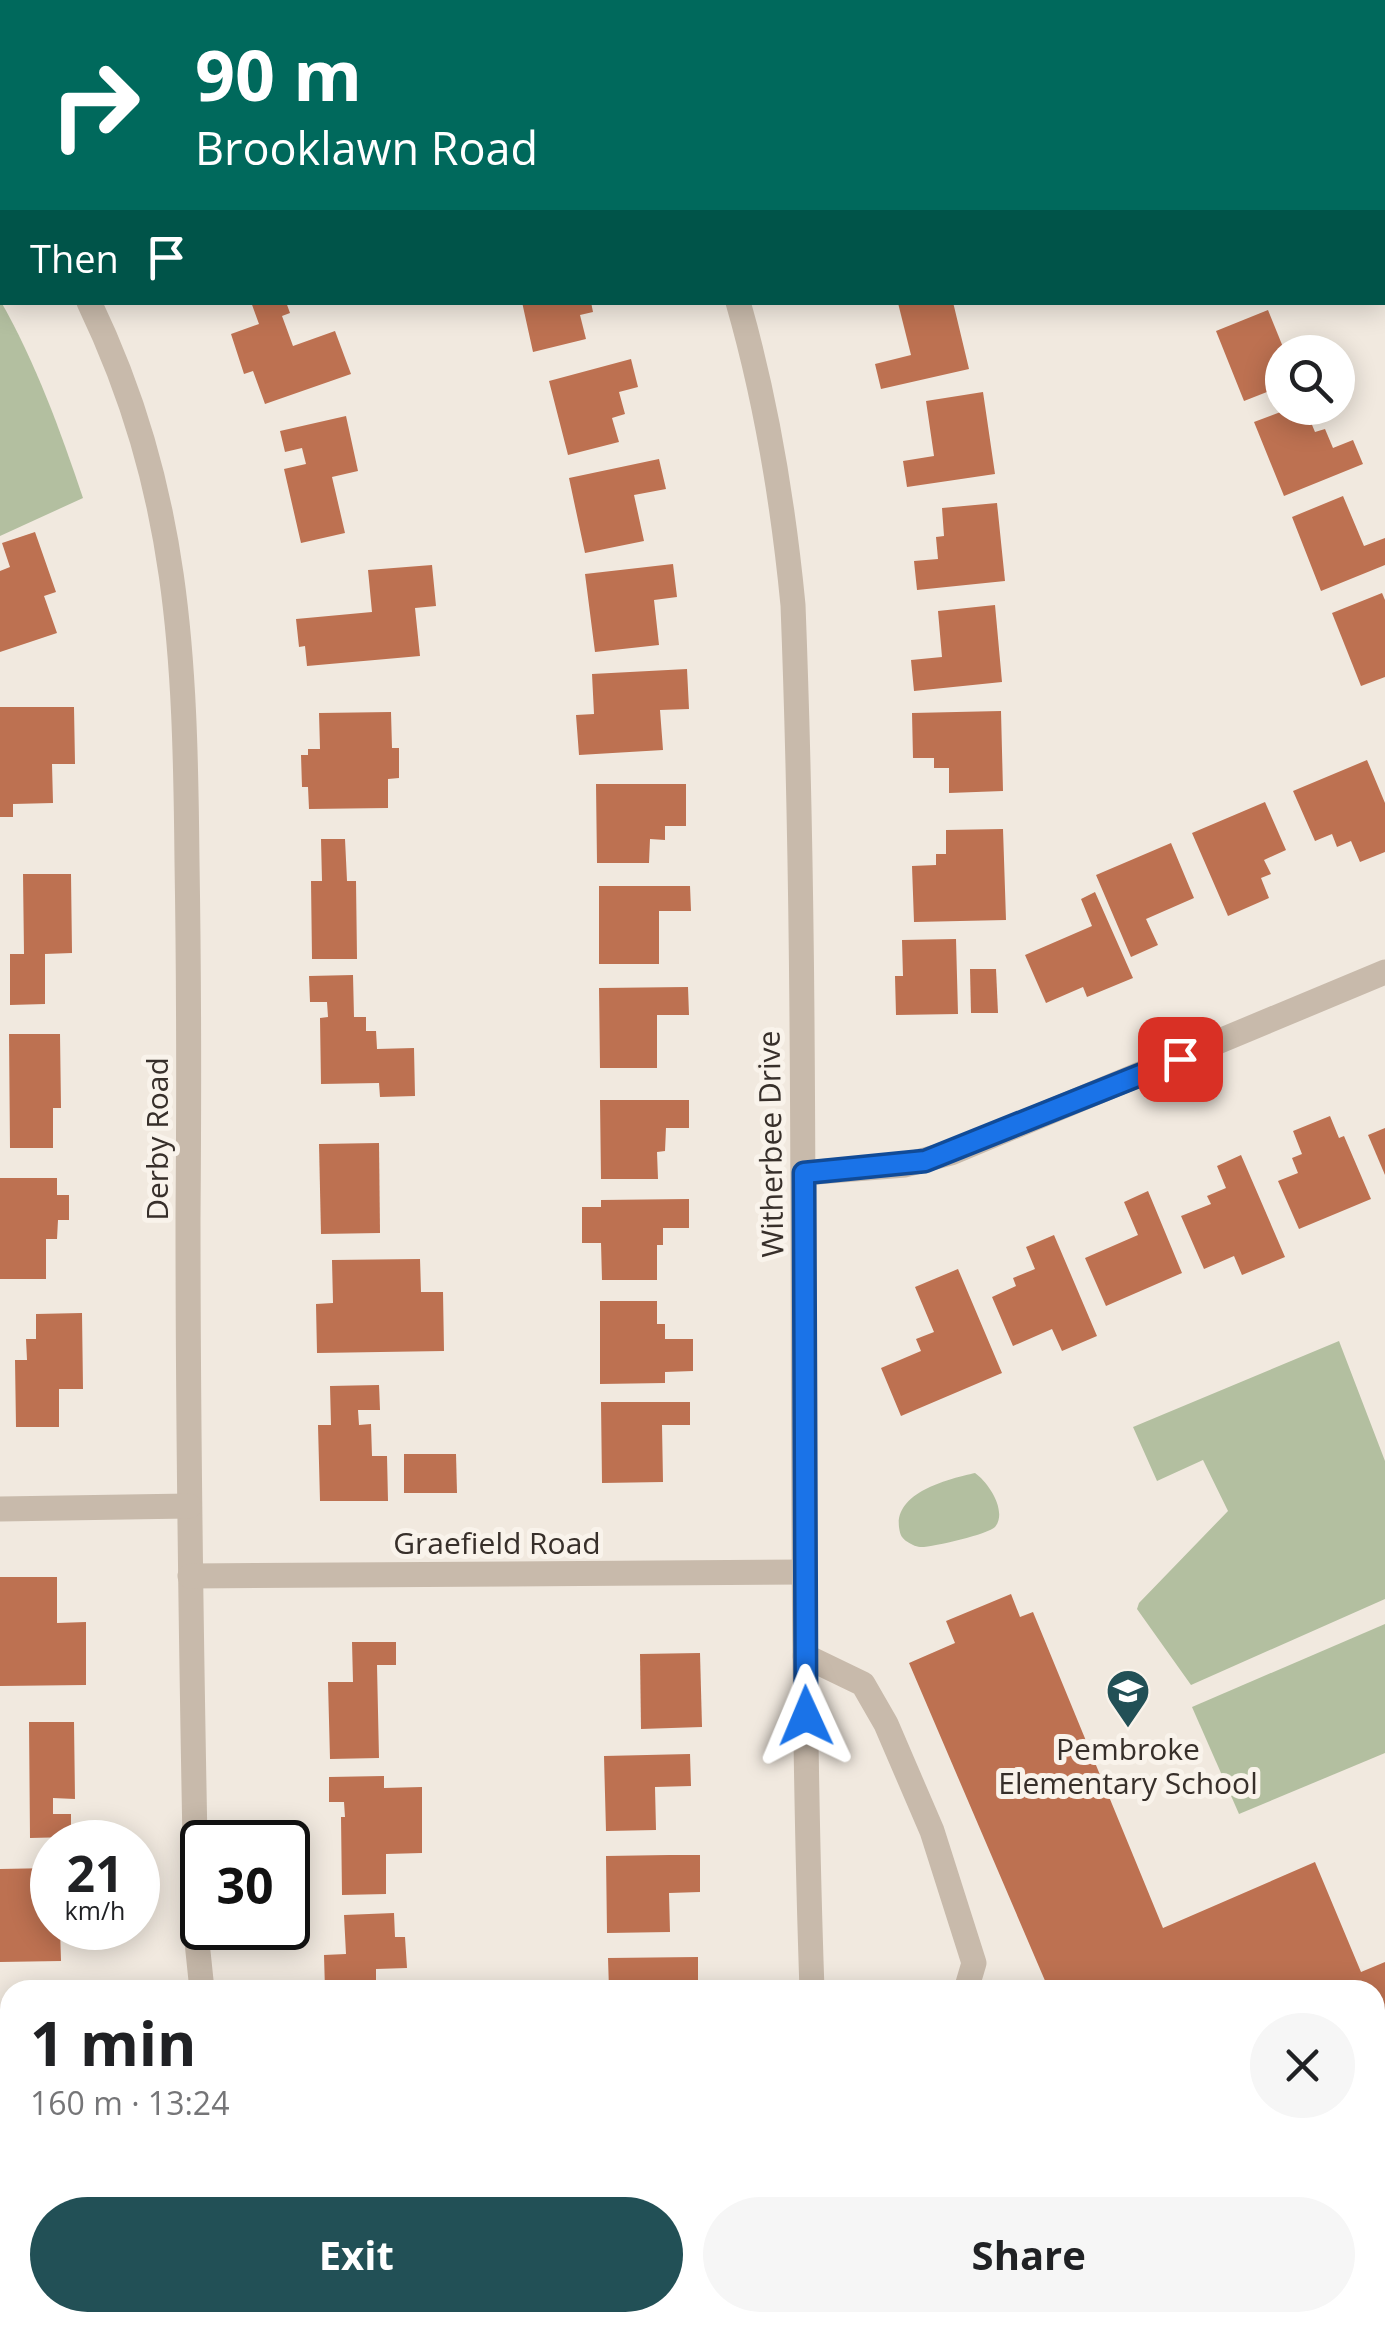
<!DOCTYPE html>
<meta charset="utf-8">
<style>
body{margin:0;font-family:"Open Sans",sans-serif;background:#f6f6f6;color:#202124;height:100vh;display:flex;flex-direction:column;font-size:38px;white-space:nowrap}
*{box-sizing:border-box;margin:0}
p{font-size:32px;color:#757577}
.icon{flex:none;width:55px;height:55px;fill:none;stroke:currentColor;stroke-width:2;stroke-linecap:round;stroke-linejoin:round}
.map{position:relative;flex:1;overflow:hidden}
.sheet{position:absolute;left:0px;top:1980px;width:1385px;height:352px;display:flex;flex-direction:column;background:#fff;border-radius:30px 30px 0 0;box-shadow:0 5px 25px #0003}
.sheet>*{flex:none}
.guide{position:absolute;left:0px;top:0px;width:1385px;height:305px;box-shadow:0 5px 25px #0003;background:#00695c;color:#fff;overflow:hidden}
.tools{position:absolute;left:1265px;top:335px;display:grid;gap:20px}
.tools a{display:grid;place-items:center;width:90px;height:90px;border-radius:50%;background:#fff;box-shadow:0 5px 25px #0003;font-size:50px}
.speed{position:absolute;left:30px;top:1820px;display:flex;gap:20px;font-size:50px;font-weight:700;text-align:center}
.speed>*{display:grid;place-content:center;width:130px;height:130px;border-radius:50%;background:#fff;box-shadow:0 5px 25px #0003;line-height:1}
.speed small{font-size:25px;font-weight:400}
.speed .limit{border:5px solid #111;border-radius:15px;background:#fff;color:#111}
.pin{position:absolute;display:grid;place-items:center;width:85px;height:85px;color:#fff;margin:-42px;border-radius:20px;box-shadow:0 5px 15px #0006}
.me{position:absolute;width:110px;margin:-55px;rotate:359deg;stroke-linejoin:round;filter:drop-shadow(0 0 8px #0008)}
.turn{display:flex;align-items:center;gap:35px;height:210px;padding:0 30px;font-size:45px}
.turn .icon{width:130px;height:130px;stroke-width:2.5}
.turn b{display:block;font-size:70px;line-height:85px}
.then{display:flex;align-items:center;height:95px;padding:0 30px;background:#0003;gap:20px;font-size:38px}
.round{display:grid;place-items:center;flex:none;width:105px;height:105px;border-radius:52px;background:#f6f6f6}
.overview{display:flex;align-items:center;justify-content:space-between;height:170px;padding:0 30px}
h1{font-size:60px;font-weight:700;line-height:75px}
.cta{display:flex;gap:20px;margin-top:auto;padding:20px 30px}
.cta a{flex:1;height:115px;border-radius:60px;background:#225056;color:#fff;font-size:40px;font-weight:700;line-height:115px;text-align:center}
.cta a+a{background:#f6f6f6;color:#202124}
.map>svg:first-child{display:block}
.green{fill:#b3bfa0}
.building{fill:#bd7151}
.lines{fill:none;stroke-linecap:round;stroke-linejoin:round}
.minor{stroke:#c8baab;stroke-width:25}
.route-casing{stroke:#114b97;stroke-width:25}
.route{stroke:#1a73e8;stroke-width:18}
.labels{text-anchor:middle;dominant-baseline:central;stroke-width:10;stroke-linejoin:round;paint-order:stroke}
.street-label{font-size:30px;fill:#372f2a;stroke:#f9f3eb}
.poi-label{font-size:30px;fill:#372f2a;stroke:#f9f3eb}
</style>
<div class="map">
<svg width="1385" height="2332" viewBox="0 0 1385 2332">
<rect width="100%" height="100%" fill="#f1e9df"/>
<g class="green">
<path d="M0 300C36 363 60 430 83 498L0 536Z"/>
<path d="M1339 1341 1385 1461V1599L1191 1685 1137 1609 1139 1603 1228 1511 1203 1460 1157 1481 1133 1427Z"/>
<path d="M975 1473C988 1482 1008 1511 995 1527 989 1534 930 1548 920 1547 916 1547 909 1543 906 1541 901 1537 900 1534 899 1527 895 1492 949 1479 975 1473Z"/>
<path d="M1385 1624V1753L1239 1814 1192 1707Z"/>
</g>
<g class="building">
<path d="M251 302H286L290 313 282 316 293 346 335 331 351 374 265 404 253 371 244 374 231 334 259 324Z"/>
<path d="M522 302H591L593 312 580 315 586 339 533 352Z"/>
<path d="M953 302 969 369 881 389 875 364 911 355 898 303Z"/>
<path d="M1268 310 1285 352 1282 386 1244 401 1216 331Z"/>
<path d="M1314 344 1318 352H1294Z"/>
<path d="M631 359 638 387 619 392 625 414 612 418 619 442 568 455 549 381Z"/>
<path d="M983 392 995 474 907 487 903 461 934 456 926 401Z"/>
<path d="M1291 408H1305L1315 432 1325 429 1333 448 1353 440 1363 464 1284 496 1254 422Z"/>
<path d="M346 416 358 471 332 477 345 533 301 543 284 469 306 464 302 448 285 452 280 431Z"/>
<path d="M659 459 666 489 634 495 644 541 585 553 569 478Z"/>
<path d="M1343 496 1364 546 1385 538V565L1321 591 1292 517Z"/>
<path d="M997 503 1005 581 917 590 914 561 938 559 936 537 944 536 942 508Z"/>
<path d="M35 532 56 592 44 596 57 633 0 652V571L10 567 2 543Z"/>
<path d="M673 564 677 597 654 600 659 645 595 652 585 574Z"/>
<path d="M432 565 436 606 415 608 420 656 307 666 305 646 299 647 296 619 372 612 368 570Z"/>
<path d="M1382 593 1385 600V677L1361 686 1332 613Z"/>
<path d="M995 605 1002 682 914 691 911 660 942 657 938 611Z"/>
<path d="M687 669 689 709 660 710 663 750 579 755 576 715 594 714 592 674Z"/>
<path d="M0 707H74L75 764H52L53 803 13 804V817H0Z"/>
<path d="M1001 711 1003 791 949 793V768H934V758H913L912 713Z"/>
<path d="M391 712 392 748H399V778L388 779V808L309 809 308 787H302L301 755H308V749H320L319 713Z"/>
<path d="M1367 760 1385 803V852L1360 862 1351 841 1337 847 1332 834 1315 841 1293 791Z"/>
<path d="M596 784H686V826H665V840L650 839 649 863H597Z"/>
<path d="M1265 802 1286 850 1264 860 1271 874 1261 878 1269 898 1228 916 1192 833Z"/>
<path d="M1003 829 1006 920 914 922 912 866 936 865V854H946V830Z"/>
<path d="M321 839H345L347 881H356L357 959H312L311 881H322Z"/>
<path d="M1171 843 1194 898 1146 919 1158 945 1131 957 1096 875Z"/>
<path d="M23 874H71L72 953 45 954V1004L10 1005V954H24Z"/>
<path d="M599 886H690L691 911H659V964H599Z"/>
<path d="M1095 892 1133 978 1087 997 1083 987 1046 1003 1025 955 1092 926 1081 899Z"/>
<path d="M956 939 958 1014 896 1015 895 976H903L902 940Z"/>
<path d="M970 969H996L998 1013H971Z"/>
<path d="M353 975 354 1017H366V1031H376L377 1049 414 1048 415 1096 380 1097 379 1083 321 1084 320 1018 328 1017 327 1002H310L309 976Z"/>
<path d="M688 987 689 1015H657V1068H600L599 988Z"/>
<path d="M9 1034H60L61 1108H53V1148H10Z"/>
<path d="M600 1100H689V1128H666L665 1151 657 1152 658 1179H601Z"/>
<path d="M1330 1116 1339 1138 1344 1136 1371 1199 1299 1229 1278 1181 1298 1173 1292 1158 1302 1154 1293 1131Z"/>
<path d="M1385 1128V1175L1368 1135Z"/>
<path d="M379 1143 380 1233 321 1234 319 1144Z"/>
<path d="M1241 1155 1285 1257 1242 1275 1234 1256 1204 1269 1181 1216 1211 1204 1207 1196 1226 1188 1217 1166Z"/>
<path d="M0 1178H57V1195H69V1220H58L57 1239H46V1279H0Z"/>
<path d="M1148 1191 1182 1273 1106 1306 1085 1258 1138 1235 1124 1202Z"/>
<path d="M689 1199V1228H663V1245H657V1280H602L601 1243H582V1207H601V1200Z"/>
<path d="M1054 1235 1097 1336 1062 1351 1052 1329 1013 1346 992 1297 1016 1286 1013 1278 1035 1269 1026 1247Z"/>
<path d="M420 1259 421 1292H443L444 1351 317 1353 316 1304 333 1303 332 1260Z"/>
<path d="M958 1269 1002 1373 901 1416 881 1368 921 1351 916 1339 934 1332 915 1287Z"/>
<path d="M600 1301H657V1324H665V1339H693V1371L665 1372V1383L600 1384Z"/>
<path d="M82 1313 83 1389H59V1427H16L15 1360H27L26 1339H36V1314Z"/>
<path d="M379 1385 380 1410H358L359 1425 371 1424 372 1456H387L388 1501H320L318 1425H331L330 1386Z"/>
<path d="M601 1402H690V1425H662L663 1482 602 1483Z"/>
<path d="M404 1454H456L457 1493H404Z"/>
<path d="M0 1577H57V1623L86 1622V1685L0 1686Z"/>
<path d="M1011 1594 1020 1617 1033 1612 1163 1928 1315 1862 1361 1972 1385 1962V2140L1375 2144V1990H1049L909 1663 955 1643 946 1621Z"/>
<path d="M352 1642H396V1665H377L379 1758 330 1759 328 1682H353Z"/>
<path d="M700 1653 702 1727 641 1729 640 1654Z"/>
<path d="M29 1722H74L75 1799 53 1798V1814H71V1837L30 1838Z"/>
<path d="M690 1754 691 1786 655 1787 656 1830 606 1831 604 1756Z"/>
<path d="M384 1776V1788L422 1787V1853L386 1854V1894L342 1895 341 1817H345L344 1802H329V1777Z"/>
<path d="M669 1855H700V1892L669 1893 670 1932 607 1933 606 1856Z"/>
<path d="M52 1868V1928H60L61 1961 0 1962V1869Z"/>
<path d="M394 1913 395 1937H405L407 1968 376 1969V1990H325L324 1955 346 1954 344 1915Z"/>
<path d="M698 1957V1987L609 1990 608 1958Z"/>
<path d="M10 2045V2120L0 2121V2090L7 2089 3 2046Z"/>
<path d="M85 2322H133L136 2332H88Z"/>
<path d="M423 2322H506L509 2332H427Z"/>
<path d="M700 2322H773L775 2328 766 2332H703Z"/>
</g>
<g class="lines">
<g class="minor">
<path d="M1296 0 1297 2"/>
<path d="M92 2 93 0"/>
<path d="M689 2 690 0"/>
<path d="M0 152 2 156"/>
<path d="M1382 209 1385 216"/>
<path d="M89 302C180 492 185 656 187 862 189 981 189 1100 188 1219 188 1460 192 1701 197 1942L202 1990"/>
<path d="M738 302C767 403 783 502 793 605 811 1067 796 1529 812 1990"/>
<path d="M804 1173 905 1165 951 1153 1385 972"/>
<path d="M0 1509 189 1506"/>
<path d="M190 1576 804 1572"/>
<path d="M805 1656 863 1684 886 1724 932 1831 974 1963 966 1990"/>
<path d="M1375 2215 1385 2210"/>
<path d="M269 2322 271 2332"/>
<path d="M916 2322 920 2332"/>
<path d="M1081 2322 1085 2332"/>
<path d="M1236 2322 1240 2332"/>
<path d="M1378 2332 1385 2329"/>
</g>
</g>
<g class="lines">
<defs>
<path id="route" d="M806 1716 804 1173 925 1161 1180 1059"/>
</defs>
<use href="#route" class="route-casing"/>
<use href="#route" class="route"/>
</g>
<defs>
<symbol id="school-pin" viewBox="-11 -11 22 30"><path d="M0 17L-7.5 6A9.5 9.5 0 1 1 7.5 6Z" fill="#225056" stroke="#f9f3eb"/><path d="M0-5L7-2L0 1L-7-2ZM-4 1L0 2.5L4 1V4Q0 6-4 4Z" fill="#fff"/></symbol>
</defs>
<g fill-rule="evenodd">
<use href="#school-pin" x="1103" y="1666" width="50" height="68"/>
</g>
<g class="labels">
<g class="street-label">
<text transform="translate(156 1139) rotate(-90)">Derby Road</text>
<text transform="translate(770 1144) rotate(-91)">Witherbee Drive</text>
<text x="497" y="1542">Graefield Road</text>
</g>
<g class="poi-label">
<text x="1128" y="1748">Pembroke<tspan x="1128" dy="34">Elementary School</tspan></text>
</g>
</g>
</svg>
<div class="tools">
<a><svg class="icon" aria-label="search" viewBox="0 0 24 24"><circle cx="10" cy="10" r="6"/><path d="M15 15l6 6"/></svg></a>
</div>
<div class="speed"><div>21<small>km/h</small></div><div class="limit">30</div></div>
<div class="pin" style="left:1180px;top:1059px;background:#d93025"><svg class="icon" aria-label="arrive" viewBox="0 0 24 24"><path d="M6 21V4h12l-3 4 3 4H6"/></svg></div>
<svg class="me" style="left:806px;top:1716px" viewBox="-20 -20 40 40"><path d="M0-17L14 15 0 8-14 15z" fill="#1a73e8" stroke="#fff" stroke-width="4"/></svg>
<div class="guide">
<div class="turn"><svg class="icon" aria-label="right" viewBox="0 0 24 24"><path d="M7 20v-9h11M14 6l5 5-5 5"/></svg><div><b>90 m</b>Brooklawn Road</div></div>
<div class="then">Then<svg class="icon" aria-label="arrive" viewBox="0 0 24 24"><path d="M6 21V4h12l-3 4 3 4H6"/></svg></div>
</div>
<section class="sheet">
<div class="overview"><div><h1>1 min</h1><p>160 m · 13:24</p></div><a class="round"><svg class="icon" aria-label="close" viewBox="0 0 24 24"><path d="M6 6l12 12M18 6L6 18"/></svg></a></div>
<div class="cta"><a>Exit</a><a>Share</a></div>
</section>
</div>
